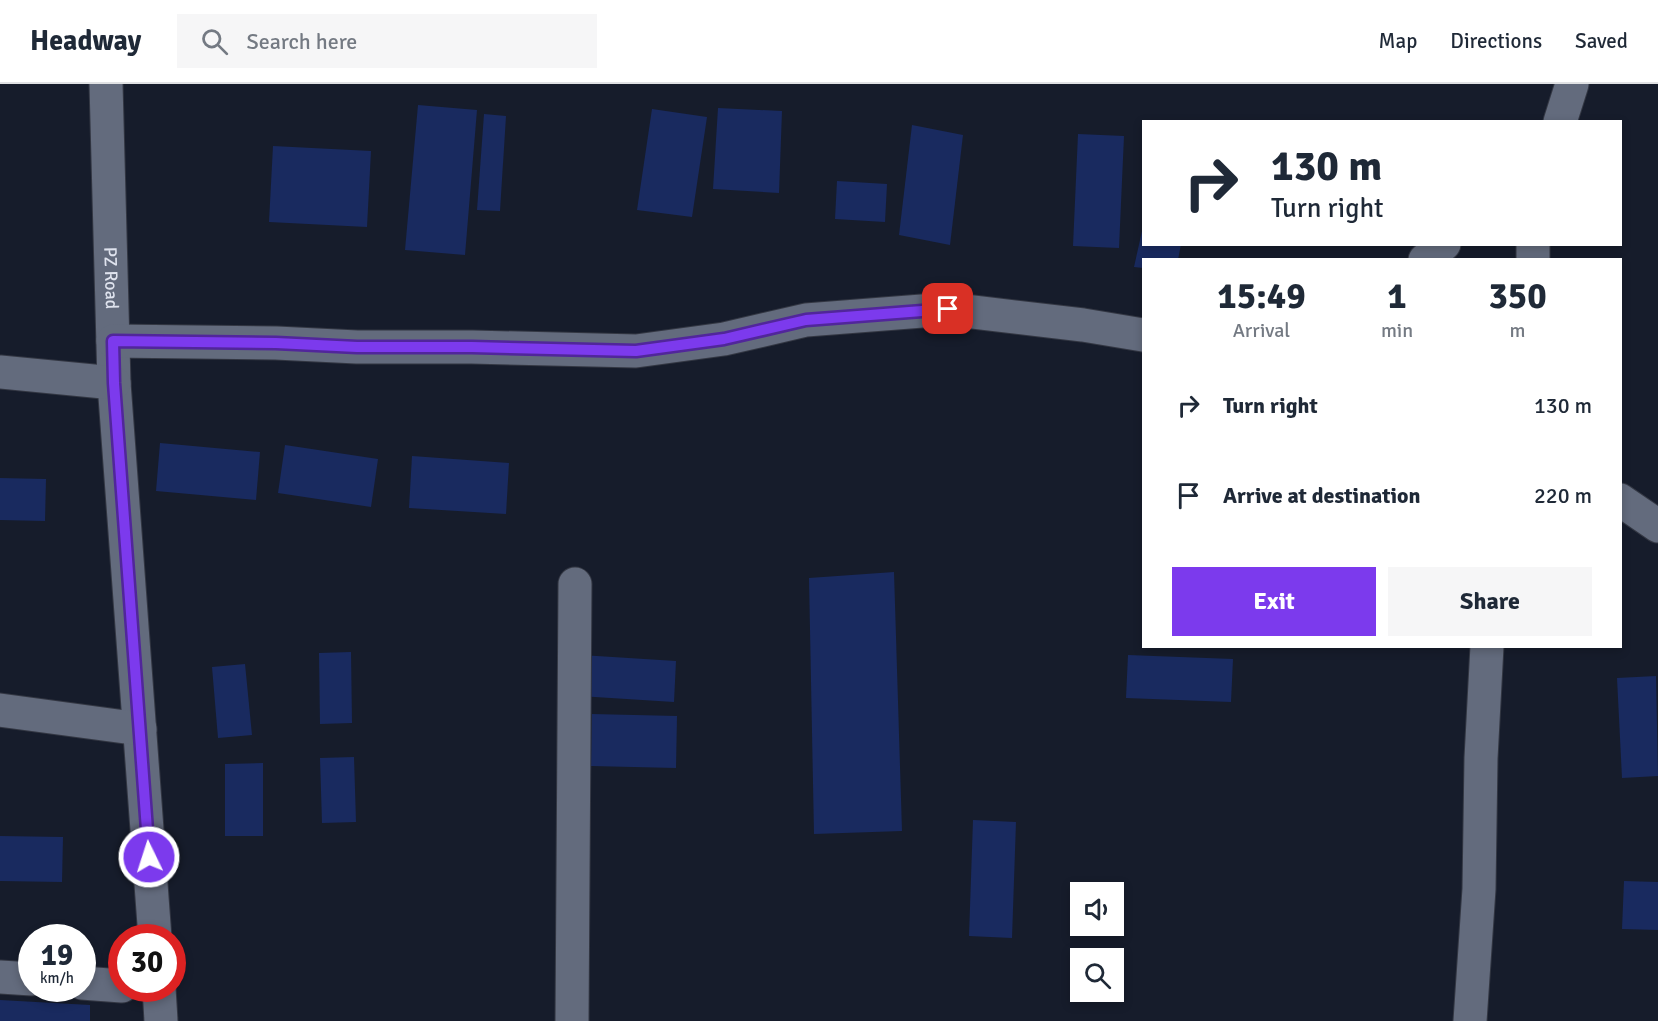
<!DOCTYPE html>
<style>
body{margin:0;font-family:Signika,sans-serif;background:#f6f6f7;color:#1f2937;height:100vh;display:flex;flex-direction:column;font-size:22px;white-space:nowrap}
*{box-sizing:border-box;margin:0}
p{font-size:20px;color:#747a83}
.icon{flex:none;width:33px;height:33px;fill:none;stroke:currentColor;stroke-width:2;stroke-linecap:round;stroke-linejoin:round}
.map{position:relative;flex:1;overflow:hidden}
.drawer{position:absolute;left:1142px;top:174px;width:480px;height:390px;display:flex;flex-direction:column;background:#fff;border-radius:0px;box-shadow:0 3px 9px #0003}
.drawer>*{flex:none}
.top-card{position:absolute;left:1142px;top:36px;width:480px;height:126px;border-radius:0px;box-shadow:0 3px 9px #0003;background:#fff;color:#1f2937;overflow:hidden}
.controls{position:absolute;left:1070px;top:798px;display:grid;gap:12px}
.controls a{display:grid;place-items:center;width:54px;height:54px;border-radius:0px;background:#fff;box-shadow:0 3px 9px #0003;font-size:30px}
.speed{position:absolute;left:18px;top:840px;display:flex;gap:12px;font-size:30px;font-weight:700;text-align:center}
.speed>*{display:grid;place-content:center;width:78px;height:78px;border-radius:50%;background:#fff;box-shadow:0 3px 9px #0003;line-height:1}
.speed small{font-size:15px;font-weight:400}
.speed .limit{border:9px solid #d22;background:#fff;color:#111}
.pin{position:absolute;display:grid;place-items:center;width:51px;height:51px;color:#fff;margin:-26px;border-radius:12px;box-shadow:0 3px 9px #0006}
.me{position:absolute;width:66px;margin:-33px;rotate:356deg;stroke-linejoin:round;filter:drop-shadow(0 0 4px #0008)}
.turn{display:flex;align-items:center;gap:21px;height:126px;padding:0 30px;font-size:27px}
.turn .icon{width:78px;height:78px;stroke-width:2.5}
.turn b{display:block;font-size:42px;line-height:51px}
.eta{display:flex;justify-content:space-evenly;align-items:center;height:102px;text-align:center}
.eta b{font-size:36px;font-weight:700;line-height:42px}
.action{display:flex;gap:12px;margin-top:auto;padding:12px 30px}
.action a{flex:1;height:69px;border-radius:0px;background:#7c3aed;color:#fff;font-size:24px;font-weight:700;line-height:69px;text-align:center}
.action a+a{background:#f6f6f7;color:#1f2937}
ul{padding:0;list-style:none}
li{display:flex;align-items:center;gap:18px;height:90px;padding:0 30px}
li div{flex:1}
li b{display:block;font-size:22px}
li em{font-style:normal}
header{display:flex;align-items:center;gap:36px;box-sizing:border-box;height:84px;padding:0 30px;background:#fff;border-bottom:2px solid #e0e1e3}
header strong{font-size:28px}
nav{display:flex;gap:33px;margin-inline-start:auto;font-size:21px}
.search{width:420px;height:54px;background:#f6f6f7;display:flex;align-items:center;gap:15px;box-sizing:border-box;padding:0 21px;border-radius:0px;color:#747a83;font-size:22px}
.map>svg:first-child{display:block}
.building{fill:#192a5f}
.lines{fill:none;stroke-linecap:round;stroke-linejoin:round}
.minor-casing{stroke:#333743;stroke-width:35}
.minor{stroke:#636b7d;stroke-width:33}
.route-casing{stroke:#51269a;stroke-width:15}
.route{stroke:#7c3aed;stroke-width:10}
.labels{text-anchor:middle;dominant-baseline:central;stroke-width:6;stroke-linejoin:round;paint-order:stroke}
.street-label{font-size:18px;fill:#dfe3ee;stroke:#05070d}
</style>
<header>
<strong>Headway</strong>
<div class="search"><svg class="icon" aria-label="search" viewBox="0 0 24 24"><circle cx="10" cy="10" r="6"/><path d="M15 15l6 6"/></svg>Search here</div>
<nav><a>Map</a><a>Directions</a><a>Saved</a></nav>
</header>
<div class="map">
<svg width="1658" height="937" viewBox="0 0 1658 937">
<rect width="100%" height="100%" fill="#161c2b"/>
<g class="building">
<path d="M418 21 477 26 465 171 405 166Z"/>
<path d="M718 24 782 27 779 109 713 105Z"/>
<path d="M652 25 707 33 692 133 637 126Z"/>
<path d="M484 30 506 32 500 127 477 126Z"/>
<path d="M912 41 963 51 950 161 899 151Z"/>
<path d="M1078 50 1124 52 1119 164 1073 162Z"/>
<path d="M273 62 371 67 367 143 269 138Z"/>
<path d="M837 97 887 100 885 138 835 135Z"/>
<path d="M1142 147 1143 160H1181L1178 176H1143V184L1134 183Z"/>
<path d="M160 359 260 368 256 416 156 407Z"/>
<path d="M285 361 378 375 371 423 278 409Z"/>
<path d="M412 372 509 379 506 430 409 424Z"/>
<path d="M0 394 46 395 45 437 0 436Z"/>
<path d="M894 488 902 747 814 750 809 494Z"/>
<path d="M351 568 352 639 320 640 319 569Z"/>
<path d="M581 571 676 577 674 618 579 612Z"/>
<path d="M1128 571 1233 575 1231 618 1126 614Z"/>
<path d="M245 580 252 651 218 654 212 583Z"/>
<path d="M1656 592 1658 692 1622 694 1617 594Z"/>
<path d="M592 630 677 632 676 684 591 682Z"/>
<path d="M354 673 356 738 322 739 320 674Z"/>
<path d="M263 679V752H225V680Z"/>
<path d="M973 736 1016 738 1012 854 969 852Z"/>
<path d="M0 752 63 753 62 798 0 797Z"/>
<path d="M1624 797 1658 798V846L1622 845Z"/>
<path d="M0 916 90 921V937H0Z"/>
</g>
<g class="lines">
<defs>
<g id="minor">
<path id="s1" d="M106 0 114 299 155 854"/>
<path d="M1560 38 1572 0"/>
<path d="M1425 176 1444 160"/>
<path d="M1533 176V160"/>
<path d="M113 257 276 259 357 263H472L636 267 724 255 806 236 948 225 1083 241 1143 251"/>
<path d="M0 288 114 299"/>
<path d="M1620 416 1658 442"/>
<path d="M0 626 140 645"/>
<path d="M0 893 32 895"/>
<path d="M82 899 122 902"/>
<path d="M159 904 161 937"/>
<path d="M572 937 575 500"/>
<path d="M1470 937 1479 805 1481 674 1487 562"/>
</g>
</defs>
<use href="#minor" class="minor-casing"/>
<use href="#minor" class="minor"/>
</g>
<g class="lines">
<defs>
<path id="route" d="M149 773 114 299 113 257 276 259 357 263H472L636 267 724 255 806 236 948 225"/>
</defs>
<use href="#route" class="route-casing"/>
<use href="#route" class="route"/>
</g>
<g class="labels">
<g class="street-label">
<text stroke="none"><textPath href="#s1" startOffset="194">PZ Road</textPath></text>
</g>
</g>
</svg>
<div class="controls">
<a><svg class="icon" aria-label="sound" viewBox="0 0 24 24"><path d="M4 9h4l5-4v14l-5-4H4zM17 9q2 3 0 6"/></svg></a>
<a><svg class="icon" aria-label="search" viewBox="0 0 24 24"><circle cx="10" cy="10" r="6"/><path d="M15 15l6 6"/></svg></a>
</div>
<div class="speed"><div>19<small>km/h</small></div><div class="limit">30</div></div>
<div class="pin" style="left:948px;top:225px;background:#d93025"><svg class="icon" aria-label="arrive" viewBox="0 0 24 24"><path d="M6 21V4h12l-3 4 3 4H6"/></svg></div>
<svg class="me" style="left:149px;top:773px" viewBox="-20 -20 40 40"><circle r="17" fill="#7c3aed" stroke="#fff" stroke-width="3"/><path d="M0-11L8 9 0 5-8 9z" fill="#fff"/></svg>
<div class="top-card">
<div class="turn"><svg class="icon" aria-label="right" viewBox="0 0 24 24"><path d="M7 20v-9h11M14 6l5 5-5 5"/></svg><div><b>130 m</b>Turn right</div></div>
</div>
<section class="drawer">
<div class="eta">
<div><b>15:49</b><p>Arrival</p></div>
<div><b>1</b><p>min</p></div>
<div><b>350</b><p>m</p></div>
</div>
<ul>
<li><svg class="icon" aria-label="right" viewBox="0 0 24 24"><path d="M7 20v-9h11M14 6l5 5-5 5"/></svg><div><b>Turn right</b></div><em>130 m</em></li>
<li><svg class="icon" aria-label="arrive" viewBox="0 0 24 24"><path d="M6 21V4h12l-3 4 3 4H6"/></svg><div><b>Arrive at destination</b></div><em>220 m</em></li>
</ul>
<div class="action"><a>Exit</a><a>Share</a></div>
</section>
</div>
